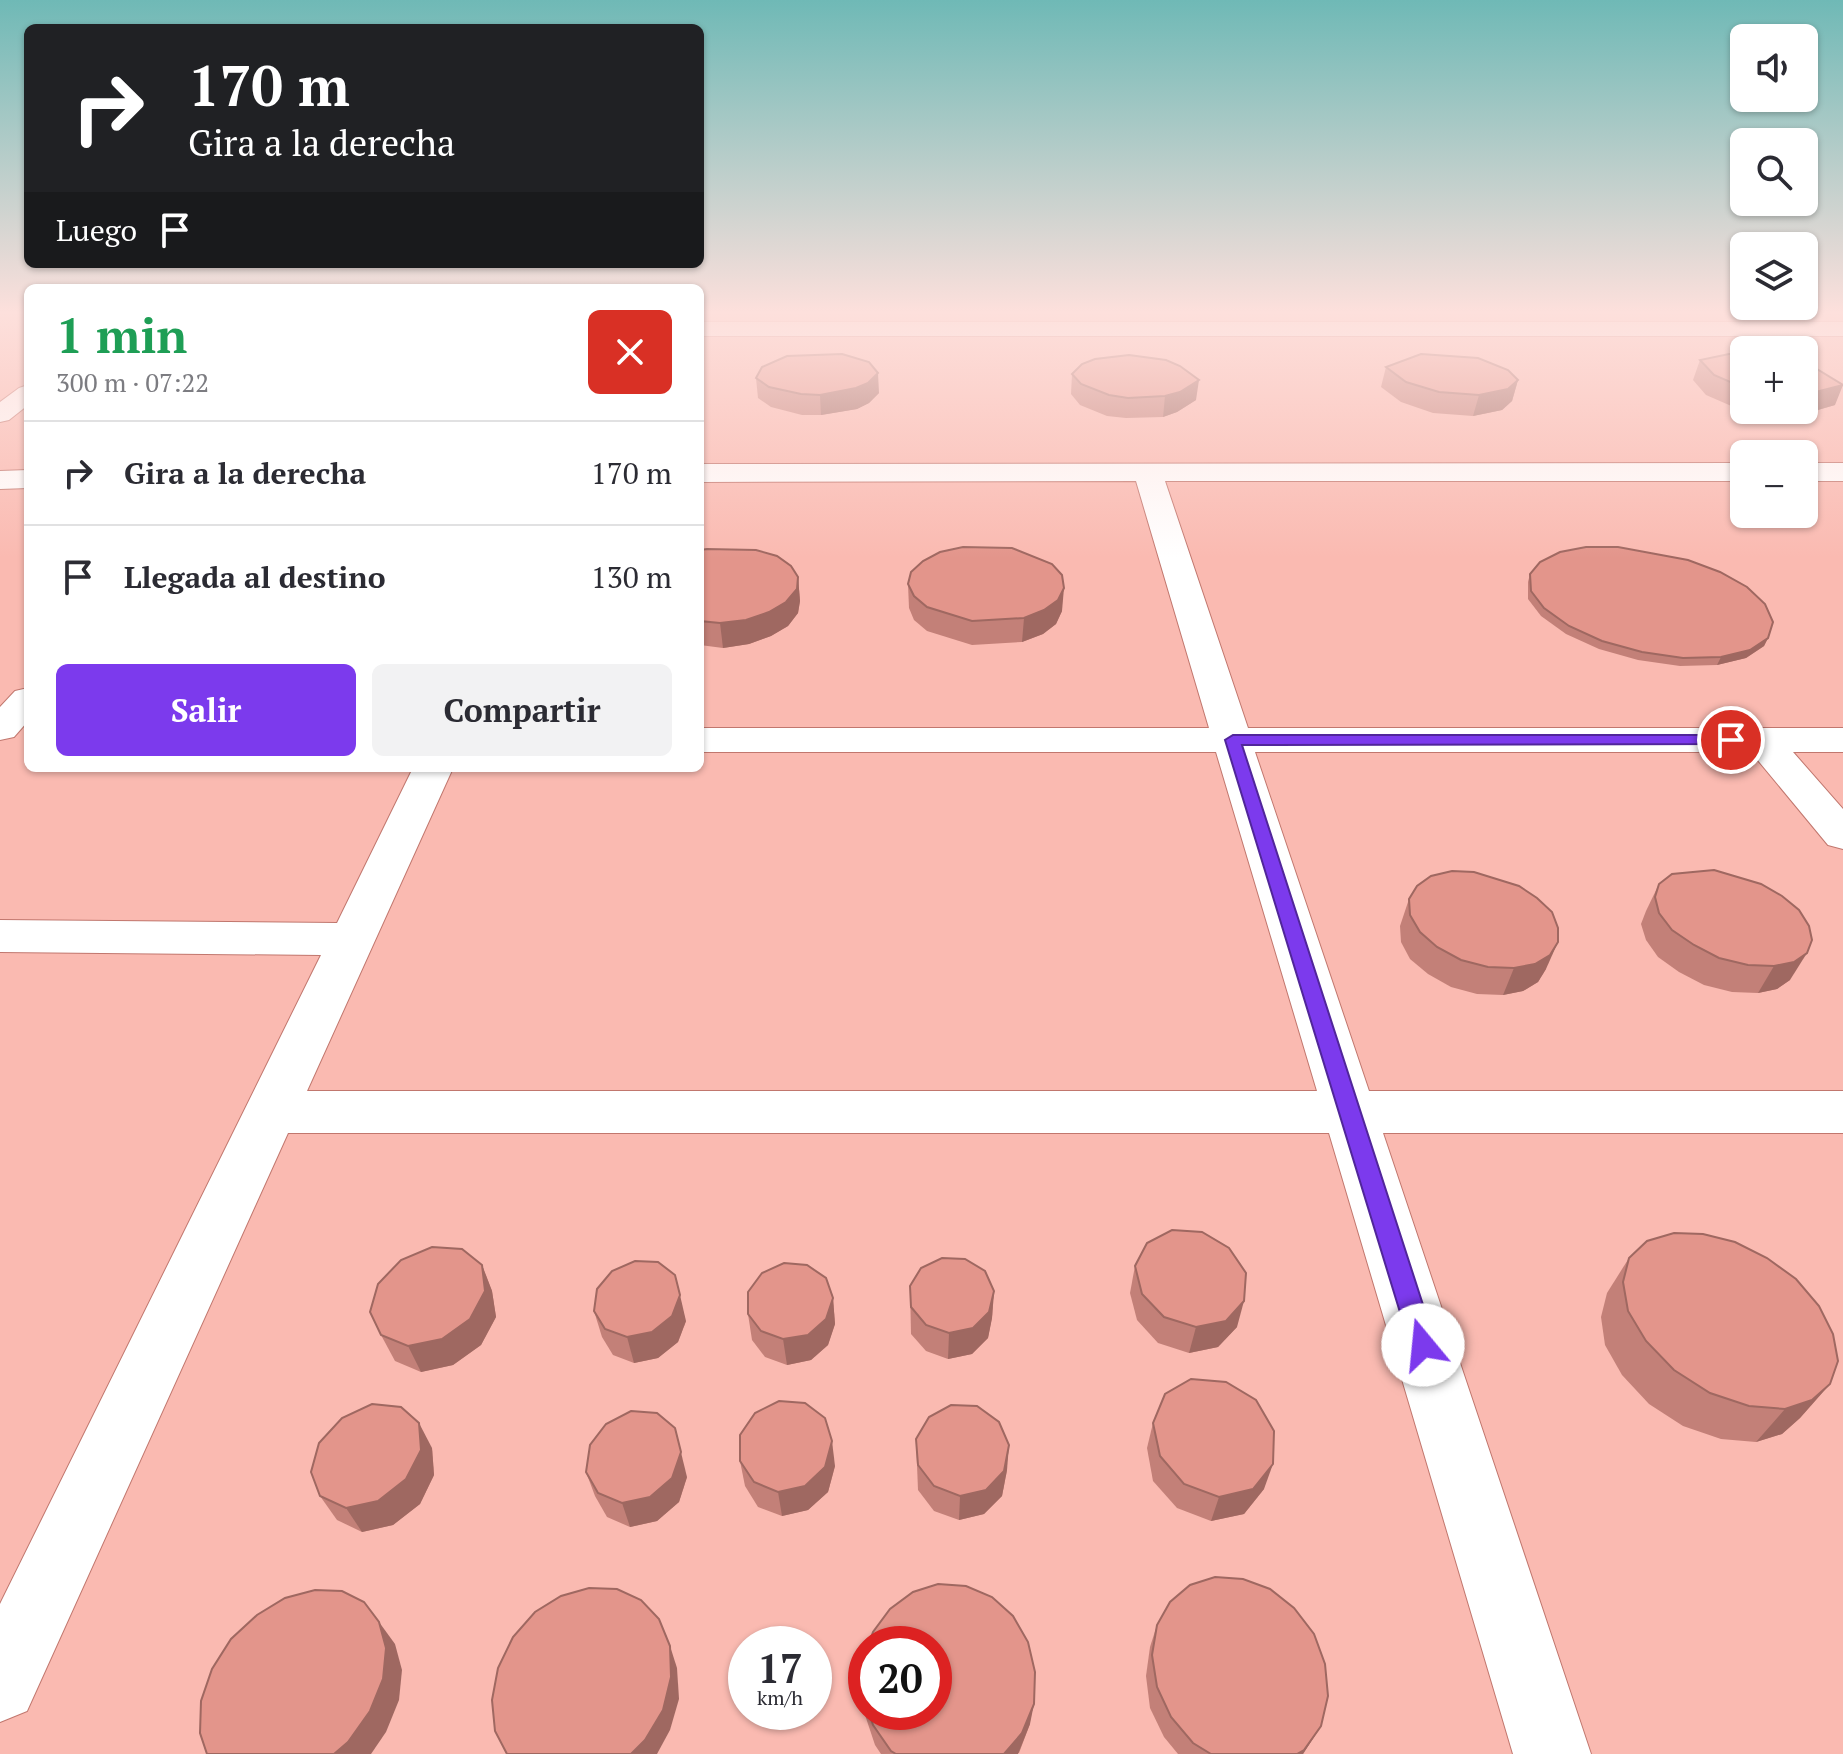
<!DOCTYPE html>
<html lang="es">
<meta charset="utf-8">
<style>
body{margin:0;font-family:"PT Serif",serif;background:#f2f2f3;color:#2b2b33;height:100vh;display:flex;flex-direction:column;font-size:30px;white-space:nowrap}
*{box-sizing:border-box;margin:0}
p{font-size:26px;color:#7c7c81}
.icon{flex:none;width:44px;height:44px;fill:none;stroke:currentColor;stroke-width:2;stroke-linecap:round;stroke-linejoin:round}
.map{position:relative;flex:1;overflow:hidden}
.side{position:absolute;left:24px;top:284px;width:680px;height:488px;display:flex;flex-direction:column;background:#fff;border-radius:12px;box-shadow:0 2px 6px #0004}
.side>*{flex:none}
.guide{position:absolute;left:24px;top:24px;width:680px;height:244px;border-radius:12px;box-shadow:0 2px 6px #0004;background:#202124;color:#fff;overflow:hidden}
.buttons{position:absolute;left:1730px;top:24px;display:grid;gap:16px}
.buttons a{display:grid;place-items:center;width:88px;height:88px;border-radius:12px;background:#fff;box-shadow:0 2px 6px #0004;font-size:40px}
.speed{position:absolute;left:728px;top:1626px;display:flex;gap:16px;font-size:40px;font-weight:700;text-align:center}
.speed>*{display:grid;place-content:center;width:104px;height:104px;border-radius:50%;background:#fff;box-shadow:0 2px 6px #0004;line-height:1}
.speed small{font-size:20px;font-weight:400}
.speed .limit{border:12px solid #d22;background:#fff;color:#111}
.pin{position:absolute;display:grid;place-items:center;width:68px;height:68px;color:#fff;margin:-34px;border:4px solid #fff;border-radius:50%;box-shadow:0 2px 8px #0007}
.me{position:absolute;width:88px;margin:-44px;rotate:343deg;stroke-linejoin:round;filter:drop-shadow(0 0 6px #0008)}
.turn{display:flex;align-items:center;gap:28px;height:168px;padding:0 32px;font-size:36px}
.turn .icon{width:104px;height:104px;stroke-width:2.5}
.turn b{display:block;font-size:56px;line-height:68px}
.then{display:flex;align-items:center;height:76px;padding:0 32px;background:#0003;gap:16px;font-size:30px}
.round{display:grid;place-items:center;flex:none;width:84px;height:84px;border-radius:12px;background:#f2f2f3}
.head{display:flex;align-items:center;justify-content:space-between;height:136px;padding:0 32px}
h1{font-size:48px;font-weight:700;line-height:60px;color:#1e9e55}
.cta{display:flex;gap:16px;margin-top:auto;padding:16px 32px}
.cta a{flex:1;height:92px;border-radius:12px;background:#7c3aed;color:#fff;font-size:32px;font-weight:700;line-height:92px;text-align:center}
.cta a+a{background:#f2f2f3;color:#2b2b33}
ul{padding:0;list-style:none}
li{display:flex;align-items:center;gap:24px;height:104px;padding:0 32px;border-top:2px solid #e1e1e2}
li div{flex:1}
li b{display:block;font-size:30px}
li em{font-style:normal}
.map>svg:first-child{display:block}
.lines{fill:none;stroke-linecap:round;stroke-linejoin:round}
.minor-casing{stroke:#c1776e;stroke-width:2}
.minor{fill:#fff;fill-rule:evenodd}
.wall{fill:#c38078}
.shaded-wall{fill:#9f6861}
.building{fill:#e3958b;stroke:#9f6861;stroke-width:2}
.route{fill:#7c3aed;stroke:#51269a;stroke-width:2}
</style>
<div class="map">
<svg width="1843" height="1754" viewBox="0 0 1843 1754">
<rect width="100%" height="100%" fill="#fabab1"/>
<g class="lines">
<defs>
<g id="minor">
<rect x="700" y="322" width="1143" height="14"/>
<path d="M28 385V405L9 420 0 422V402L19 388Z"/>
<path d="M1744 463V481H1165L1248 728H1843V752H1793L1843 809V849L1828 845 1751 752H1255L1369 1091H1843V1133H1383L1591 1754H1513L1329 1133H288L27 1711 0 1722V1604L321 955 0 952V920L337 923 413 768H453L307 1091H1317L1216 752H700V728H1209L1136 481 700 482V464Z"/>
<rect x="1804" y="463" width="39" height="18"/>
<path d="M28 470V488L0 489V471Z"/>
<path d="M28 688V721L14 737 0 740V707L15 691Z"/>
</g>
</defs>
<use href="#minor" class="minor-casing"/>
<use href="#minor" class="minor"/>
</g>
<g class="wall">
<path d="M1744 354V409L1736 408 1706 395 1693 380 1700 360Z"/>
<path d="M1804 363 1835 405 1797 416 1752 410H1804Z"/>
<path d="M1386 367 1518 380 1512 401 1502 410 1473 416 1433 413 1401 402 1381 387Z"/>
<path d="M1072 374 1196 400 1177 412 1163 417 1126 418 1107 416 1080 405 1071 394Z"/>
<path d="M756 378 879 393 869 403 857 409 821 415H802L771 407 758 398Z"/>
<path d="M700 550 798 577 800 601 798 613 788 626 771 636 749 644 723 648 700 645Z"/>
<path d="M1530 574 1768 638 1764 646 1746 658 1717 665 1680 666 1638 660 1599 649 1566 634 1541 616 1528 599V582Z"/>
<path d="M908 584 1062 611 1056 624 1043 634 1022 642 972 645 927 631 914 620 909 608Z"/>
<path d="M1672 874 1790 980 1777 989 1758 993 1732 992 1704 985 1679 972 1658 957 1646 940 1641 924 1646 911 1659 884Z"/>
<path d="M1409 899 1546 969 1538 982 1523 991 1503 995 1477 994 1451 987 1428 974 1410 959 1401 942 1400 926Z"/>
<path d="M1629 1258 1830 1384 1800 1418 1782 1434 1756 1442 1721 1439 1683 1426 1649 1404 1622 1375 1605 1345 1601 1317 1607 1293Z"/>
<path d="M482 1265 492 1291 496 1317 481 1345 453 1365 421 1372 395 1361 381 1335Z"/>
<path d="M1135 1266 1237 1327 1218 1347 1189 1353 1158 1343 1137 1320 1130 1293Z"/>
<path d="M910 1286 994 1291 992 1318 988 1338 972 1354 948 1359 926 1351 911 1334Z"/>
<path d="M833 1298 835 1324 828 1345 811 1360 787 1365 765 1357 752 1340 748 1314Z"/>
<path d="M594 1311 686 1321 678 1342 658 1358 634 1363 613 1355 602 1337Z"/>
<path d="M1153 1423 1264 1489 1244 1514 1211 1521 1177 1508 1153 1481 1147 1448Z"/>
<path d="M916 1439 1007 1470 1002 1496 984 1514 959 1520 934 1511 918 1490Z"/>
<path d="M432 1448 434 1475 420 1504 393 1525 362 1532 337 1520 320 1496Z"/>
<path d="M740 1461 835 1466 828 1492 808 1510 782 1516 758 1507 745 1486Z"/>
<path d="M586 1472 687 1477 679 1502 657 1521 630 1527 607 1517 595 1496Z"/>
<path d="M1157 1625 1321 1726 1303 1754H1178L1164 1737 1150 1708 1146 1676 1150 1647Z"/>
<path d="M866 1655V1712H934L1030 1724 1019 1753 881 1754 875 1745 865 1715 864 1694Z"/>
</g>
<g class="shaded-wall">
<path d="M878 373 879 393 869 403 857 409 821 415 820 395Z"/>
<path d="M1199 380 1196 400 1177 412 1163 417 1165 396Z"/>
<path d="M1518 380 1512 401 1502 410 1473 416 1479 395Z"/>
<path d="M1843 385 1835 405 1797 416 1800 410H1804V401L1807 395Z"/>
<path d="M798 577 800 601 798 613 788 626 771 636 749 644 723 648 720 623Z"/>
<path d="M1064 588 1062 611 1056 624 1043 634 1022 642 1024 618Z"/>
<path d="M1768 638 1764 646 1746 658 1717 665 1721 657Z"/>
<path d="M1558 942 1546 969 1538 982 1523 991 1503 995 1514 968Z"/>
<path d="M1807 953 1790 980 1777 989 1758 993 1774 966Z"/>
<path d="M482 1265 492 1291 496 1317 481 1345 453 1365 421 1372 408 1346Z"/>
<path d="M994 1291 992 1318 988 1338 972 1354 948 1359 949 1333Z"/>
<path d="M680 1295 686 1321 678 1342 658 1358 634 1363 627 1337Z"/>
<path d="M833 1298 835 1324 828 1345 811 1360 787 1365 783 1339Z"/>
<path d="M1244 1301 1237 1327 1218 1347 1189 1353 1196 1327Z"/>
<path d="M1830 1384 1800 1418 1782 1434 1756 1442 1785 1409Z"/>
<path d="M419 1423 432 1448 434 1475 420 1504 393 1525 362 1532 346 1508Z"/>
<path d="M675 1428 687 1477 679 1502 657 1521 630 1527 622 1503Z"/>
<path d="M832 1441 835 1466 828 1492 808 1510 782 1516 778 1492Z"/>
<path d="M1009 1445 1007 1470 1002 1496 984 1514 959 1520 960 1496Z"/>
<path d="M1273 1464 1264 1489 1244 1514 1211 1521 1219 1497Z"/>
<path d="M379 1622 395 1644 402 1670 399 1700 386 1732 371 1754H334Z"/>
<path d="M670 1646 677 1668 679 1699 670 1730 657 1754H631Z"/>
<path d="M1034 1704 1030 1724 1018 1754H1004Z"/>
<path d="M1321 1726 1303 1754H1297Z"/>
</g>
<g class="building">
<path d="M842 354 869 362 878 373 868 383 856 388 820 395 801 394 769 387 756 378 762 367 787 356Z"/>
<path d="M1421 354 1478 358 1508 370 1518 380 1508 389 1479 395 1439 392 1406 382 1386 367Z"/>
<path d="M1729 354H1744V388L1714 375 1700 360Z"/>
<path d="M1129 355 1166 360 1180 366 1199 380 1180 392 1165 396 1128 398 1109 395 1081 384 1072 374 1082 364 1095 359Z"/>
<path d="M1804 363H1807L1843 385 1804 395Z"/>
<path d="M963 547 1012 548 1052 564 1062 575 1064 588 1058 600 1044 610 1024 618 972 621 927 607 914 596 908 584 911 572 923 561 940 552Z"/>
<path d="M1586 547H1618L1688 560 1720 572 1747 587 1765 604 1773 622 1768 638 1750 650 1721 657 1683 658 1642 652 1602 641 1569 626 1544 608 1531 591 1530 574 1540 562 1560 552Z"/>
<path d="M707 549 756 550 777 556 791 566 798 577 797 589 786 602 769 612 746 620 720 623 700 621V550Z"/>
<path d="M1714 870 1761 884 1782 896 1799 910 1809 926 1812 940 1807 953 1794 962 1774 966 1748 965 1719 958 1694 945 1672 930 1659 913 1655 897 1659 884 1672 874Z"/>
<path d="M1452 871 1474 872 1519 886 1537 898 1552 912 1558 928V942L1550 955 1535 964 1514 968 1488 967 1461 960 1437 947 1420 932 1410 915 1409 899 1417 886 1431 876Z"/>
<path d="M1172 1230 1202 1232 1229 1248 1246 1273 1244 1301 1226 1321 1196 1327 1164 1317 1142 1294 1135 1266 1147 1243Z"/>
<path d="M1674 1233 1703 1234 1735 1242 1767 1258 1796 1279 1819 1306 1833 1334 1838 1361 1830 1384 1812 1400 1785 1409 1749 1406 1710 1393 1674 1370 1646 1341 1628 1311 1623 1282 1629 1258 1647 1241Z"/>
<path d="M432 1247 462 1249 482 1265 485 1291 470 1319 442 1339 408 1346 381 1335 370 1312 378 1284 401 1260Z"/>
<path d="M942 1258 965 1259 985 1271 994 1291 989 1312 973 1328 949 1333 926 1325 911 1307 910 1286 921 1268Z"/>
<path d="M635 1261 658 1262 675 1275 680 1295 672 1316 652 1332 627 1337 605 1329 594 1311 597 1289 612 1271Z"/>
<path d="M784 1263 807 1265 826 1278 833 1298 826 1319 808 1335 783 1339 761 1331 748 1314V1292L762 1273Z"/>
<path d="M1191 1379 1226 1382 1256 1400 1274 1431 1273 1464 1253 1489 1219 1497 1184 1484 1160 1456 1153 1423 1165 1394Z"/>
<path d="M779 1401 805 1403 825 1418 832 1441 825 1467 805 1486 778 1492 754 1482 740 1461V1435L755 1413Z"/>
<path d="M372 1404 401 1407 419 1423 421 1450 406 1479 378 1501 346 1508 320 1496 311 1472 319 1443 342 1418Z"/>
<path d="M951 1405 977 1406 999 1422 1009 1445 1004 1471 986 1490 960 1496 934 1486 918 1465 916 1439 929 1417Z"/>
<path d="M631 1411 657 1413 675 1428 681 1452 672 1478 650 1497 622 1503 598 1493 586 1472 590 1445 606 1424Z"/>
<path d="M1215 1577 1243 1579 1270 1589 1294 1608 1314 1634 1325 1664 1328 1696 1321 1726 1304 1750 1297 1754H1211L1193 1743 1171 1717 1157 1687 1152 1655 1157 1625 1170 1602 1190 1585Z"/>
<path d="M938 1584 966 1586 992 1597 1013 1616 1028 1642 1035 1672 1034 1704 1022 1733 1004 1754H896L891 1751 873 1725 869 1712H934V1644H869L873 1632 890 1609 913 1592Z"/>
<path d="M589 1588 617 1589 641 1600 659 1619 670 1646 671 1677 663 1710 645 1740 631 1754H507L495 1731 492 1700 498 1668 513 1637 535 1612 561 1596Z"/>
<path d="M315 1590 342 1591 364 1602 379 1622 386 1648 383 1679 370 1711 348 1742 334 1754H207L200 1733 201 1701 212 1669 231 1639 257 1615 285 1598Z"/>
<path d="M866 1655V1702L864 1694V1662Z"/>
</g>
<linearGradient id="sky" x2="0" y2="1"><stop stop-color="#6fb9b6"/><stop offset="0.56" stop-color="#fde0dc"/><stop offset="1" stop-color="#fde0dc" stop-opacity="0"/></linearGradient>
<rect width="1843" height="558" fill="url(#sky)"/>
<path class="route" d="M1233 735H1731L1739 740 1731 744 1242 745 1436 1345 1432 1354 1423 1357 1414 1354 1410 1345 1225 740Z"/>
</svg>
<div class="buttons">
<a><svg class="icon" aria-label="sound" viewBox="0 0 24 24"><path d="M4 9h4l5-4v14l-5-4H4zM17 9q2 3 0 6"/></svg></a>
<a><svg class="icon" aria-label="search" viewBox="0 0 24 24"><circle cx="10" cy="10" r="6"/><path d="M15 15l6 6"/></svg></a>
<a><svg class="icon" aria-label="layers" viewBox="0 0 24 24"><path d="M12 4l9 5-9 5-9-5zM3 14l9 5 9-5"/></svg></a>
<a>+</a>
<a>−</a>
</div>
<div class="speed"><div>17<small>km/h</small></div><div class="limit">20</div></div>
<div class="pin" style="left:1731px;top:740px;background:#d93025"><svg class="icon" aria-label="arrive" viewBox="0 0 24 24"><path d="M6 21V4h12l-3 4 3 4H6"/></svg></div>
<svg class="me" style="left:1423px;top:1345px" viewBox="-20 -20 40 40"><circle r="19" fill="#fff"/><path d="M0-13L10 11 0 6-10 11z" fill="#7c3aed"/></svg>
<div class="guide">
<div class="turn"><svg class="icon" aria-label="right" viewBox="0 0 24 24"><path d="M7 20v-9h11M14 6l5 5-5 5"/></svg><div><b>170 m</b>Gira a la derecha</div></div>
<div class="then">Luego<svg class="icon" aria-label="arrive" viewBox="0 0 24 24"><path d="M6 21V4h12l-3 4 3 4H6"/></svg></div>
</div>
<section class="side">
<div class="head"><div><h1>1 min</h1><p>300 m · 07:22</p></div><a class="round" style="background:#d93025;color:#fff"><svg class="icon" aria-label="close" viewBox="0 0 24 24"><path d="M6 6l12 12M18 6L6 18"/></svg></a></div>
<ul>
<li><svg class="icon" aria-label="right" viewBox="0 0 24 24"><path d="M7 20v-9h11M14 6l5 5-5 5"/></svg><div><b>Gira a la derecha</b></div><em>170 m</em></li>
<li><svg class="icon" aria-label="arrive" viewBox="0 0 24 24"><path d="M6 21V4h12l-3 4 3 4H6"/></svg><div><b>Llegada al destino</b></div><em>130 m</em></li>
</ul>
<div class="cta"><a>Salir</a><a>Compartir</a></div>
</section>
</div>
